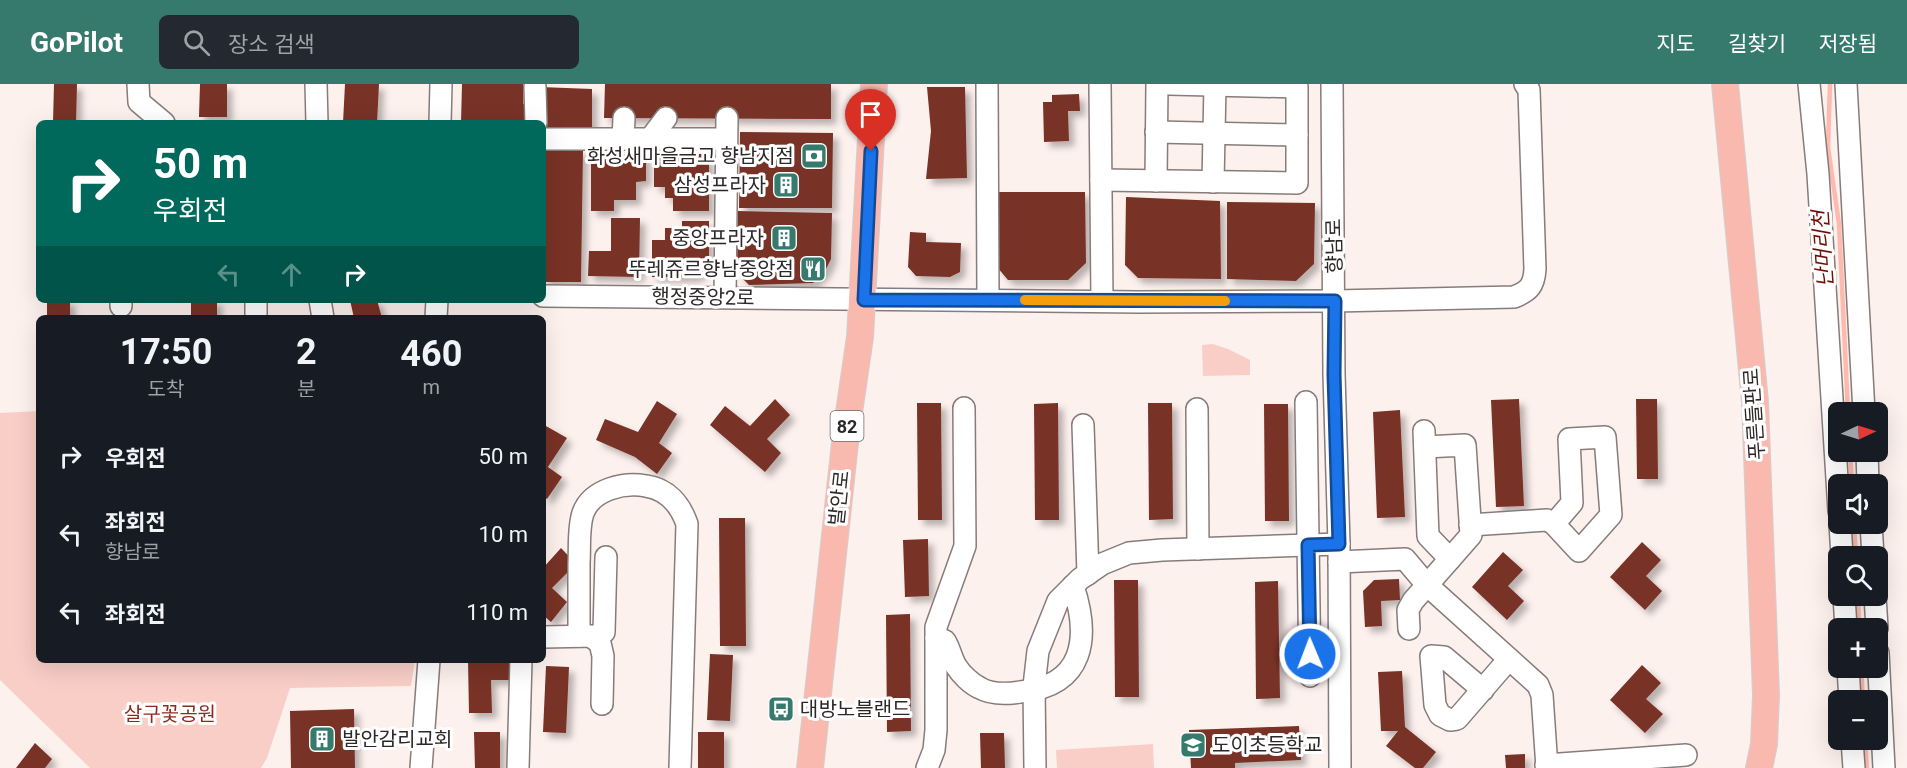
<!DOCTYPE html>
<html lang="ko">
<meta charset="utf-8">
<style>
body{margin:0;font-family:Roboto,"Noto Sans KR",sans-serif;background:#242831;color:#f1f3f6;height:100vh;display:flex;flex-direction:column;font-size:22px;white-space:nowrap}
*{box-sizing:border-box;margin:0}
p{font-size:20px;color:#9ea1a6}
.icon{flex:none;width:33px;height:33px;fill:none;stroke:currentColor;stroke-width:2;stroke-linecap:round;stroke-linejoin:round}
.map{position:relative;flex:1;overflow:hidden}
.sheet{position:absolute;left:36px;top:231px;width:510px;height:348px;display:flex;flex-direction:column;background:#171b24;border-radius:9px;box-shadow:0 6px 24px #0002}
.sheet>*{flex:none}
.guide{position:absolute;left:36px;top:36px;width:510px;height:183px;border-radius:9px;box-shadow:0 6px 24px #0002;background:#00695c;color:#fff;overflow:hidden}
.needle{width:39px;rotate:86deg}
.buttons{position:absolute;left:1828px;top:318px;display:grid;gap:12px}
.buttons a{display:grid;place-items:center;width:60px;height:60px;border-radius:9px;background:#171b24;box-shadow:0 6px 24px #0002;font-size:30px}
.pin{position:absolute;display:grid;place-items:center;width:51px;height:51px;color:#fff;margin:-62px -26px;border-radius:50% 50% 50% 0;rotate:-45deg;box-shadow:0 0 6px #0007}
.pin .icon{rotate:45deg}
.me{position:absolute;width:66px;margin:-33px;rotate:359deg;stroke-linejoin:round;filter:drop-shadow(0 0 4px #0008)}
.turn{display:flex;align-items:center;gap:21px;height:126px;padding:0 18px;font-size:27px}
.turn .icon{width:78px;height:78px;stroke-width:2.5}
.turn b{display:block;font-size:42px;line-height:51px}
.lanes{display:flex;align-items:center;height:57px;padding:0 18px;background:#0003;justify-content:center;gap:30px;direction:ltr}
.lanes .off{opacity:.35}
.eta{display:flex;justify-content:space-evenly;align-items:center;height:102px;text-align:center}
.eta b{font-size:36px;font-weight:700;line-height:42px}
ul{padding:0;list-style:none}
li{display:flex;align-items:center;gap:18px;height:78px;padding:0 18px}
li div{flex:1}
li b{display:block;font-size:22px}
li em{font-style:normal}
header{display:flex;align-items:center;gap:36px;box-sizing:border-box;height:84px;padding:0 30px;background:#367a6e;color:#fff}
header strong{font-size:28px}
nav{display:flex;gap:33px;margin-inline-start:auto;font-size:21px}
.search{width:420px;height:54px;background:#242831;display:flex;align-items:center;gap:15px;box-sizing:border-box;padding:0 21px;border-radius:9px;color:#9ea1a6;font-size:22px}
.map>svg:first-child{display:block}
.green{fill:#f8cec7}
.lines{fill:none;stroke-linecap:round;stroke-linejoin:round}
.stream{stroke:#febaae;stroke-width:4.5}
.building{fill:#793127;filter:url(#shadow)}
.minor-casing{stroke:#867c7a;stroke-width:24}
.major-casing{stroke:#d1d0cf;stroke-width:28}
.minor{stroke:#fff;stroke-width:21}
.major{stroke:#fab9af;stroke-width:26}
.route-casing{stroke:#114b97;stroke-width:15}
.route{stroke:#1a73e8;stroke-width:10}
.slow{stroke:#f59e0b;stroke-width:10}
.labels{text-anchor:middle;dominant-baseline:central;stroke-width:6;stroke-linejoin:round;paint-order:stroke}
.shield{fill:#fff;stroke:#6c6868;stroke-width:1.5}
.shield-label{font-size:18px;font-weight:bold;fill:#2d2827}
.poi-label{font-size:20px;fill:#2d2827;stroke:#fff;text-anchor:end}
.street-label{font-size:20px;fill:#2d2827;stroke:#fff}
.park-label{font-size:20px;fill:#8b2b20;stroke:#fff}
.water-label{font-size:21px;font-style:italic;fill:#710e06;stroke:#fff}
</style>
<header>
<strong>GoPilot</strong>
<div class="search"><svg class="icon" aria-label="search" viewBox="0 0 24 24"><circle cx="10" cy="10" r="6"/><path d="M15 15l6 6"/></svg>장소 검색</div>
<nav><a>지도</a><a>길찾기</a><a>저장됨</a></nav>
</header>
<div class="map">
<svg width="1907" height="684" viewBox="0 0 1907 684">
<defs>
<filter id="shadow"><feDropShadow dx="5.5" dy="5.5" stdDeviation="3" flood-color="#0004"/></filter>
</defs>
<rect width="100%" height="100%" fill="#fdf1ee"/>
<g class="green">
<path d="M1213 260 1228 265 1250 276V291L1203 292 1202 261Z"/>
<path d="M39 327V576H415L411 602 290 604 267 674 261 684H90L0 596V329Z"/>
<path d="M1153 660 1154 684H1057L1056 666Z"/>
</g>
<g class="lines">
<g class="stream">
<path d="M1830 0 1828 63 1839 140 1848 328"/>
<path d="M1850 368 1852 400"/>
<path d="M1854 440 1856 472"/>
<path d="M1858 512 1859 544"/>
<path d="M1861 584 1863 616"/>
<path d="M1865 656 1867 684"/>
</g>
</g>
<g class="building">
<path d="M54 0H77L76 39H53Z"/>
<path d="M200 0H227V33H199Z"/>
<path d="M345 0H379L377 39H343Z"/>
<path d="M462 0H523V20H529V39H461Z"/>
<path d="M605 0H831V35L604 34Z"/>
<path d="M540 3 592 5V45H543Z"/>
<path d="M927 3H965L967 94 926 95 931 47Z"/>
<path d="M1079 10 1080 27H1068L1069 57 1044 58 1043 18H1052V11Z"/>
<path d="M740 48 833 49 832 124H739Z"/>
<path d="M543 65 583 66 581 198H543Z"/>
<path d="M591 70 646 71V97L636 98V116H614V127H591Z"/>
<path d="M654 70H702L709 77V127H673V114H665V103H654Z"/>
<path d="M997 108H1085L1086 179 1068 196H1008L997 183Z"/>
<path d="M1126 113 1220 117 1221 195 1138 194 1125 181Z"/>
<path d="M1227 118 1315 119 1314 180 1296 197 1227 195Z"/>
<path d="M738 127 832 129 831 175 824 189 813 199 749 201 741 193 737 180Z"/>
<path d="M611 134H640L639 193 588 192 589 167H611Z"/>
<path d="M682 137H709V182L695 193H652V156H665V144H682Z"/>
<path d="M910 148 926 149V158L961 159 960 188 950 193 916 192 908 183Z"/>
<rect x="47" y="216" width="23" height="18"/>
<rect x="191" y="216" width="26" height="18"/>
<path d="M350 216H377L382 234H354Z"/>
<path d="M775 315 790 331 767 355 781 369 765 388 710 341 725 322 750 342Z"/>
<path d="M1519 315 1524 422 1496 423 1491 316Z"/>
<path d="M1636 315H1657L1658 395H1637Z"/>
<path d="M657 317 677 330 659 359 672 369 657 390 635 373 596 356 605 335 638 348Z"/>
<path d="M917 319H941L942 436H918Z"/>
<path d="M1058 319 1059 436H1035L1034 320Z"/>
<path d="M1148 319H1172L1173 435 1149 436Z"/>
<path d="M1264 320H1288L1289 437H1265Z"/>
<path d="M1400 326 1405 433 1377 434 1373 328Z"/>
<path d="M546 342 567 354 548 383 562 393 547 415 543 412V347Z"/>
<path d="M719 434H745L746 562H720Z"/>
<path d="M928 455 929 512 905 513 903 456Z"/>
<path d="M1642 458 1661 476 1646 492 1662 507 1645 526 1610 493Z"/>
<path d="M561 464 576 480 552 504 567 518 551 538 543 531V484Z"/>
<path d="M1503 468 1523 486 1508 502 1524 517 1507 536 1472 503Z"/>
<path d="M1399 495 1400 516 1381 517 1382 542 1365 543 1363 507 1374 496Z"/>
<path d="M1114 496H1138L1139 613H1115Z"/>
<path d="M1278 497 1280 614 1256 615 1255 498Z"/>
<path d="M910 530 911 647 887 648 886 531Z"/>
<path d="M710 570 733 571 730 637 707 636Z"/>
<path d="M468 576H514V596H491L492 629H469Z"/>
<path d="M1642 581 1661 599 1646 615 1663 630 1645 649 1610 616Z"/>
<path d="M546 582 569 583 566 649 543 648Z"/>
<path d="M1402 587 1405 643 1436 668 1423 684H1415L1386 662 1398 647H1381L1378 588Z"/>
<path d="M354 625 355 684H291L290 627Z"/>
<path d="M1299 642 1301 676 1235 679V684H1191L1189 646Z"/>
<path d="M474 648H500V684H475Z"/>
<rect x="698" y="648" width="26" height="36"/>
<path d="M980 649H1004L1005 684H981Z"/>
<path d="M35 659 52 675 45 684H16Z"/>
<path d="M1525 670V684H1506L1505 671Z"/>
</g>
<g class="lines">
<defs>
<g id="minor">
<path d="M138 0 139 18 164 39"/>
<path d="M316 0 317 39"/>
<path d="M987 0 988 215"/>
<path d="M1100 0 1102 217"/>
<path d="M1332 0 1334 290 1339 460 1340 684"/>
<path d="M1809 0 1818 90 1839 427"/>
<path d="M1846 0 1864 328"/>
<path d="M535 3 536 39"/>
<path d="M440 39 441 0"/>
<path d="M1156 48 1297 51"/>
<path d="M543 55H726"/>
<path d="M623 55 624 34"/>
<path d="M650 55 666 34"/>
<path d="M1101 96 1297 99V3L1169 0"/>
<path d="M1156 97 1157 0"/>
<path d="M1213 98 1215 1"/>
<path d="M543 212 1139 218 1335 217 1514 213C1529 207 1534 202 1535 185L1529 6 1525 0"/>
<path d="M725 213 727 34"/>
<path d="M320 216 323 234"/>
<path d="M121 222V216"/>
<path d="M256 234V216"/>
<path d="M436 234 437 216"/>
<path d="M1306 318 1310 592"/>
<path d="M1197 325 1198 465"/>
<path d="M1083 341 1088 490"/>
<path d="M1425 363 1465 361 1471 451 1450 475"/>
<path d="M1867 368 1868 400"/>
<path d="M1840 440 1842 472"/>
<path d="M1871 440 1873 472"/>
<path d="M1470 441 1547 436 1554 440 1579 467 1611 431 1605 353 1569 355 1572 419 1554 440"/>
<path d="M1339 478 1405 475 1427 501 1538 601 1542 611 1547 684"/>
<path d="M1844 512 1846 544"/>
<path d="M1875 512 1877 544"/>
<path d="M1409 545 1408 526 1413 517 1450 475 1428 452 1424 347"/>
<path d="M579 552C579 528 579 504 579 479 580 463 578 444 583 429 592 405 624 398 646 402 667 405 680 420 687 440L680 684"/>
<path d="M590 552 600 559 603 572 602 620"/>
<path d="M543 553 595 552 604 548 606 473"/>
<path d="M936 554 945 557C950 565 951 574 956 582 961 590 971 600 980 604 992 611 1007 610 1020 608 1085 602 1090 553 1073 502"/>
<path d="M1878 569 1884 684"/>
<path d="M1848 584 1850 616"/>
<path d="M1483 606 1444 573 1431 572 1435 621 1440 631 1450 636 1457 635 1509 575"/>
<path d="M1852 656 1854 684"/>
<path d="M1546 681 1686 671"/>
<path d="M421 684 429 576"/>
<path d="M518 684 521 576"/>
<path d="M927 684 934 666 936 646V543L965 462 964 324"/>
<path d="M1035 684 1034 602 1038 567 1058 517 1080 495 1102 480 1129 469 1162 466 1339 460"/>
</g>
<g id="major">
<path d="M1725 0 1755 318 1766 611 1764 660 1759 684"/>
<path d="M810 684 846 349 860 253 874 0"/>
</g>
</defs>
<use href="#minor" class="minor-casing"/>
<use href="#major" class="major-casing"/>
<use href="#minor" class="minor"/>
<use href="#major" class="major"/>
</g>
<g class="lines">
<defs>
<path id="route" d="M871 67 864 216 1335 217 1334 290 1339 460 1308 461 1310 570"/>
</defs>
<use href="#route" class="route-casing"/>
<use href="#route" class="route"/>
<path class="slow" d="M1025 216 1225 217"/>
</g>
<defs>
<symbol id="bank-square" viewBox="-11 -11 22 22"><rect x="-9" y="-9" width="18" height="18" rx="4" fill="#367a6e" stroke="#fff"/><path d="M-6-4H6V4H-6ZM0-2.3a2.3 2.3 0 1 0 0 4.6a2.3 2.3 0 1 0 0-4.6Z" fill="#fff"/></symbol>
<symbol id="building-square" viewBox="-11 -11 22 22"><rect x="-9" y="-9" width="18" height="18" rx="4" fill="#367a6e" stroke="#fff"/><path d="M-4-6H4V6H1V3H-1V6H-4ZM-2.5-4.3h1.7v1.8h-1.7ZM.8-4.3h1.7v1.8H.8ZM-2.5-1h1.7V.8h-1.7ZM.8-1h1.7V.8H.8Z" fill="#fff"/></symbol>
<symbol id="restaurant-square" viewBox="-11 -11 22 22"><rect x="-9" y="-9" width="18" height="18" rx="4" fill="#367a6e" stroke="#fff"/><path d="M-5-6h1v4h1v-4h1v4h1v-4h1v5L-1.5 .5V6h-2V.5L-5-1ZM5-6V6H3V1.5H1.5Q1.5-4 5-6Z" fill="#fff"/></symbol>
<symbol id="bus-square" viewBox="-11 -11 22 22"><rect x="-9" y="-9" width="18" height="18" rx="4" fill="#367a6e" stroke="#fff"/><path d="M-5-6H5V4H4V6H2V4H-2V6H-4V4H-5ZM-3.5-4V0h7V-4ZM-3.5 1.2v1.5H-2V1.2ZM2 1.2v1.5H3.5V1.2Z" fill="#fff"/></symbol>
<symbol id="school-square" viewBox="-11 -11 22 22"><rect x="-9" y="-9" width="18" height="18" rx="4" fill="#367a6e" stroke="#fff"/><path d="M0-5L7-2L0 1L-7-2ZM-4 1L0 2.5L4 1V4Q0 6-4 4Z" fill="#fff"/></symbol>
</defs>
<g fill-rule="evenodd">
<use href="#bank-square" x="799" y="57" width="30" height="30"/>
<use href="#building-square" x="771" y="86" width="30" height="30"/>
<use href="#building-square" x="769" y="139" width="30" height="30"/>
<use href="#restaurant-square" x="798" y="170" width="30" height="30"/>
<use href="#bus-square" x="766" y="610" width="30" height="30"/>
<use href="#building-square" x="307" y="640" width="30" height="30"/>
<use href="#school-square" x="1178" y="646" width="30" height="30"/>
</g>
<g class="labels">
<rect class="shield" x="830.5" y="327" width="33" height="30" rx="4.5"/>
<g class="shield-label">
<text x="847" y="342">82</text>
</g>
<g class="poi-label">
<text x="794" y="72">화성새마을금고 향남지점</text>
<text x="766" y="101">삼성프라자</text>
<text x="764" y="154">중앙프라자</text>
<text x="794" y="185">뚜레쥬르향남중앙점</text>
<text x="800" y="625" text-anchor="start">대방노블랜드</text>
<text x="342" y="655" text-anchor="start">발안감리교회</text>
<text x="1212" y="661" text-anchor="start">도이초등학교</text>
</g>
<g class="street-label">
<text transform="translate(1334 162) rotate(-91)">향남로</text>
<text transform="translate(703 213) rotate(1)">행정중앙2로</text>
<text transform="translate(1754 330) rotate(-94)">푸른들판로</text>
<text transform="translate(839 414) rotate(-84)">발안로</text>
</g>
<g class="park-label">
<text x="170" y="630">살구꽃공원</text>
</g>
<g class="water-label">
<text transform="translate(1823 165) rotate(-94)">난머리천</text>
</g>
</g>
</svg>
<div class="buttons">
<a><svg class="needle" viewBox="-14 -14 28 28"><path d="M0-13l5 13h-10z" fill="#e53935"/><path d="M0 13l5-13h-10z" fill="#9ea1a6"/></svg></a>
<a><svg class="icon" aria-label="sound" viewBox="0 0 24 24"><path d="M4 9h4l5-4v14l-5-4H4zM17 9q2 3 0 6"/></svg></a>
<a><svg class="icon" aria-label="search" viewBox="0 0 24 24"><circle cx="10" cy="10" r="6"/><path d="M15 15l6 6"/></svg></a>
<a>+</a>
<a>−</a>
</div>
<div class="pin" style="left:871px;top:67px;background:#d93025"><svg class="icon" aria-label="arrive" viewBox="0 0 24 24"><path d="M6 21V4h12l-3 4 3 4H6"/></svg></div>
<svg class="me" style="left:1310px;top:570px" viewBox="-20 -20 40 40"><circle r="17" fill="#1a73e8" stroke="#fff" stroke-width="3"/><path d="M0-11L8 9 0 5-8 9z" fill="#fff"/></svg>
<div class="guide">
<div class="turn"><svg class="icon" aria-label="right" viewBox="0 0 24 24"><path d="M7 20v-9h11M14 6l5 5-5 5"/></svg><div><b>50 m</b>우회전</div></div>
<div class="lanes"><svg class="icon off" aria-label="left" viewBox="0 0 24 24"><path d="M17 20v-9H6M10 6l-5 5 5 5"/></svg><svg class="icon off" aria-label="ahead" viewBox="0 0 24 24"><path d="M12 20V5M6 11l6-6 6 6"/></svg><svg class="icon" aria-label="right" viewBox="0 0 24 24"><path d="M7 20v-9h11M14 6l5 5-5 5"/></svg></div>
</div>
<section class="sheet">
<div class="eta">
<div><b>17:50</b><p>도착</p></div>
<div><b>2</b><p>분</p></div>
<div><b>460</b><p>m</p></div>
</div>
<ul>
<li><svg class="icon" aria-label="right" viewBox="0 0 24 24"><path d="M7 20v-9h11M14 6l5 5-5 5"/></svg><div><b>우회전</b></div><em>50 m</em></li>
<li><svg class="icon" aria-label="left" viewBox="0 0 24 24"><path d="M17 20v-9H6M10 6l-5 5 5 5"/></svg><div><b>좌회전</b><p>향남로</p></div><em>10 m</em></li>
<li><svg class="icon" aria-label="left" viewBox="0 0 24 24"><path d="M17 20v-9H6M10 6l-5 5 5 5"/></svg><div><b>좌회전</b></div><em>110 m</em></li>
</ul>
</section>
</div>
